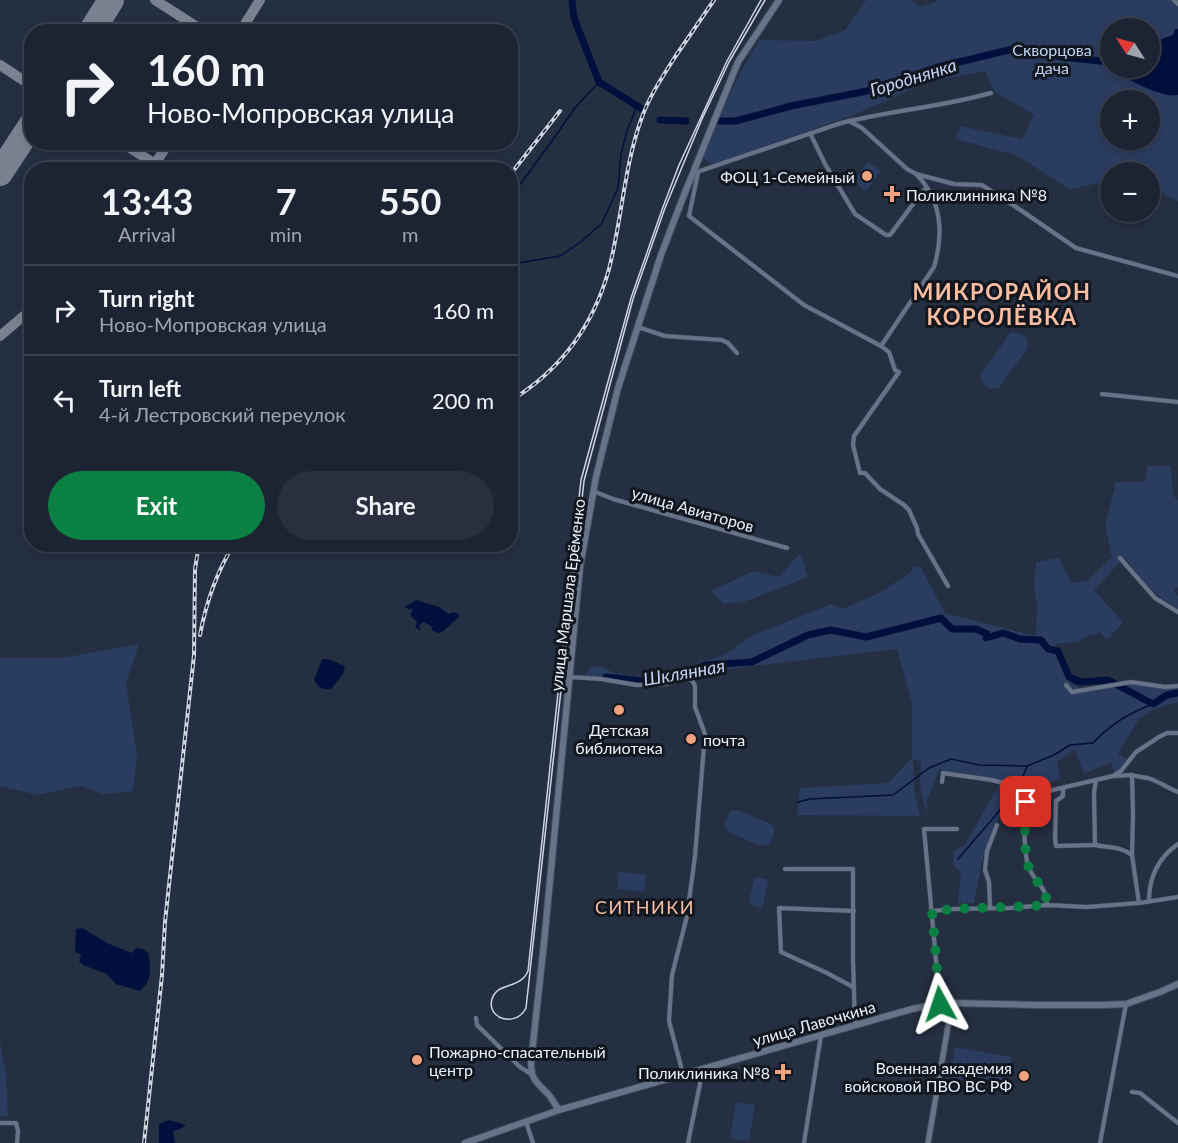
<!DOCTYPE html>
<meta charset="utf-8">
<style>
body{margin:0;font-family:Lato,sans-serif;background:#292f3e;color:#f1f3f6;height:100vh;display:flex;flex-direction:column;font-size:22px;white-space:nowrap}
*{box-sizing:border-box;margin:0}
p{font-size:20px;color:#a0a4ac}
.icon{flex:none;width:33px;height:33px;fill:none;stroke:currentColor;stroke-width:2;stroke-linecap:round;stroke-linejoin:round}
.map{position:relative;flex:1;overflow:hidden}
.side{position:absolute;left:24px;top:162px;width:494px;height:390px;display:flex;flex-direction:column;background:#1c2332;border-radius:24px;box-shadow:0 3px 9px #0003,0 0 0 2px #3a404d}
.side>*{flex:none}
.guide{position:absolute;left:24px;top:24px;width:494px;height:126px;border-radius:24px;box-shadow:0 3px 9px #0003,0 0 0 2px #3a404d;background:#1c2332;color:#f1f3f6;overflow:hidden}
.needle{width:39px;rotate:306deg}
.controls{position:absolute;left:1100px;top:18px;display:grid;gap:12px}
.controls a{display:grid;place-items:center;width:60px;height:60px;border-radius:50%;background:#1c2332;box-shadow:0 3px 9px #0003,0 0 0 2px #3a404d;font-size:30px}
.pin{position:absolute;display:grid;place-items:center;width:51px;height:51px;color:#fff;margin:-26px;border-radius:12px;box-shadow:0 3px 9px #0006}
.me{position:absolute;width:66px;margin:-33px;rotate:355deg;stroke-linejoin:round;filter:drop-shadow(0 0 4px #0008)}
.turn{display:flex;align-items:center;gap:21px;height:126px;padding:0 24px;font-size:27px}
.turn .icon{width:78px;height:78px;stroke-width:2.5}
.turn b{display:block;font-size:42px;line-height:51px}
.eta{display:flex;justify-content:space-evenly;align-items:center;height:102px;text-align:center}
.eta b{font-size:36px;font-weight:700;line-height:42px}
.primary-button{display:flex;gap:12px;margin-top:auto;padding:12px 24px}
.primary-button a{flex:1;height:69px;border-radius:36px;background:#0b8043;color:#fff;font-size:24px;font-weight:700;line-height:69px;text-align:center}
.primary-button a+a{background:#292f3e;color:#f1f3f6}
ul{padding:0;list-style:none}
li{display:flex;align-items:center;gap:18px;height:90px;padding:0 24px;border-top:2px solid #3a404d}
li div{flex:1}
li b{display:block;font-size:22px}
li em{font-style:normal}
.map>svg:first-child{display:block}
.green{fill:#2a3c5f;fill-rule:evenodd}
.water{fill:#010f3d}
.lines{fill:none;stroke-linecap:round;stroke-linejoin:round}
.stream{stroke:#010f3d;stroke-width:1.5}
.river{stroke:#010f3d;stroke-width:7}
.taxiway{stroke:#7a8292;stroke-width:10}
.runway{stroke:#7a8292;stroke-width:26}
.minor-casing{stroke:#434b5b;stroke-width:5}
.tertiary-casing{stroke:#434b5b;stroke-width:7}
.secondary-casing{stroke:#434b5b;stroke-width:8}
.minor{stroke:#677389;stroke-width:4}
.tertiary{stroke:#677389;stroke-width:5}
.secondary{stroke:#677389;stroke-width:6}
.tram{stroke:#ced6e3;stroke-width:1.5}
.rail-casing{stroke:#ced6e3;stroke-width:4}
.rail{stroke:#12171f;stroke-width:1.5;stroke-dasharray:4.5;stroke-linecap:butt}
.route{stroke:#0b8043;stroke-width:10;stroke-dasharray:0 18}
.poi-dot{fill:#f2a17e;stroke:#12171f;stroke-width:2}
.labels{text-anchor:middle;dominant-baseline:central;stroke-width:6;stroke-linejoin:round;paint-order:stroke}
.park-label{font-size:16px;fill:#c0d2f2;stroke:#12171f}
.poi-label{font-size:16px;fill:#eaf1fe;stroke:#12171f;text-anchor:end}
.street-label{font-size:16px;fill:#eaf1fe;stroke:#12171f}
.water-label{font-size:18px;font-style:italic;fill:#c5d6f6;stroke:#12171f}
.neighbourhood-label{font-size:18px;letter-spacing:1.5px;fill:#fabda2;stroke:#12171f}
.district-label{font-size:22px;font-weight:bold;letter-spacing:1.5px;fill:#fabda2;stroke:#12171f}
</style>
<div class="map">
<svg width="1178" height="1143" viewBox="0 0 1178 1143">
<rect width="100%" height="100%" fill="#252f42"/>
<g class="green">
<path d="M866 0H911L919 7 936 2 937 0H1178V201L1149 189V172H1110V181L1069 189 1016 155 956 139 960 126 1022 139 1034 115 994 91 985 71 925 83 856 114 712 165 702 157C719 116 736 76 760 40L816 41 845 30ZM1110 28H1149V68H1110ZM1110 100H1149V140H1110Z"/>
<path d="M868 162 881 171 866 191 854 182Z"/>
<path d="M1010 333C1022 331 1030 337 1027 349L999 387C991 390 983 388 981 378L979 377Z"/>
<path d="M1148 466H1171L1173 495 1178 501V587L1174 590 1178 597V608L1160 597 1142 580 1125 557 1094 590 1123 622 1107 640 1099 632 1095 636 1090 634 1079 642 1056 644 1057 660 1071 683 1083 690 1116 684 1178 686V702L1152 710 1139 719 1118 753 1127 760 1115 774 1111 762 1084 774 1075 750 1057 762 1060 778C1046 784 1022 794 1011 804 986 825 980 872 974 903H958L961 873 953 864V851L964 846 1002 780 939 770 927 800V816L920 787 921 762 913 759 914 789 920 816 797 815 800 788 888 783 912 758V703L897 649 696 673 661 682 635 684 585 675 592 666 602 667 616 674 644 677 677 670 724 655 753 635 831 604 842 609 879 593 911 572 913 567 920 566 945 613 1036 636 1037 606 1034 586 1036 562 1059 558 1072 583 1088 580 1112 557 1105 525 1116 482H1145Z"/>
<path d="M800 553 808 577 744 602 724 604 711 591 753 571 779 577Z"/>
<path d="M139 644 126 683 137 755 133 791 104 794 80 786 38 795 0 786V658H62Z"/>
<path d="M733 810H737L771 824C775 829 775 832 772 838 771 842 770 844 766 845 758 847 735 834 727 831L724 824 729 813Z"/>
<path d="M619 872 646 875 644 892 617 889Z"/>
<path d="M758 877 766 879 768 882 763 905 761 908 751 905 749 902 754 879Z"/>
<path d="M0 1041 6 1075 8 1116H0Z"/>
<path d="M955 1047 1012 1057 1007 1088 950 1078Z"/>
<path d="M736 1102 755 1105 749 1141 730 1138Z"/>
</g>
<g class="water">
<path d="M1175 29H1178V95C1162 98 1130 81 1117 72V68H1149V39L1156 41 1173 35Z"/>
<path d="M416 600 439 607 448 614 454 612 460 615C457 619 445 630 442 632 438 634 435 632 432 630L431 626 423 622 419 626 421 631 415 627 417 623 416 620 413 619 410 614 413 611 411 608 410 610 405 607Z"/>
<path d="M322 659H328L345 666 343 674 331 689C321 690 319 688 314 680Z"/>
<path d="M82 928 107 943 132 953 136 948 143 949 148 953C151 968 152 981 140 991L116 984 107 974 83 965 79 961 81 956 80 954 75 952 76 929Z"/>
<path d="M169 1120 186 1125 180 1129 173 1131 175 1143H159V1124Z"/>
</g>
<g class="lines">
<g class="stream">
<path d="M510 198 552 141 574 109 599 82"/>
<path d="M510 266 519 263 560 256 582 241 602 223 618 188 621 154 627 131 637 106"/>
<path d="M798 802 810 799 893 795 929 768 951 759 979 765 1027 766 1054 755 1070 745 1093 743C1111 724 1129 713 1153 704"/>
<path d="M958 859 995 816 1020 784 1027 766"/>
</g>
<g class="river">
<path d="M572 0 574 18 599 82 642 109"/>
<path d="M660 120 686 121"/>
<path d="M717 121H736L791 106 867 91 938 67 1013 49 1062 57 1110 62"/>
<path d="M606 677 642 681 674 677 706 665 752 662 808 635 831 630 866 637 941 618 952 629H976L987 634 986 638 1003 633 1020 639 1041 640 1048 649 1058 651 1069 677 1080 682 1108 680 1153 704 1167 695 1178 693"/>
</g>
<g class="taxiway">
<path d="M155 0 205 32"/>
<path d="M240 32 260 0"/>
<path d="M0 65 32 86"/>
<path d="M121 142 155 164 169 142"/>
<path d="M0 336 32 309"/>
</g>
<g class="runway">
<path d="M91 32 111 0"/>
<path d="M0 173 32 124"/>
</g>
<defs>
<g id="minor">
<path d="M1174 0 1178 4"/>
<path d="M850 121C897 110 945 106 991 93"/>
<path d="M810 133 825 164 855 214 886 235H890L922 192 927 188"/>
<path d="M697 172 838 124 849 121 862 128 907 169 916 174 954 184 982 185 1022 211 1076 248 1178 276"/>
<path d="M698 173 689 216 804 305 881 346 889 352 895 370 899 372 854 436 853 445 860 473H865L880 489 904 505 909 510 917 528 918 534 948 586"/>
<path d="M638 327 665 336 722 340 728 343 737 353"/>
<path d="M881 346 934 267C944 233 942 201 917 175"/>
<path d="M1102 394 1178 402"/>
<path d="M593 491 613 499 787 548"/>
<path d="M1120 558 1155 598 1178 612"/>
<path d="M570 677 601 679 637 685 665 684 684 678 692 680 695 686V707L705 734 695 856 687 916 672 975 669 1021 683 1074"/>
<path d="M1066 685 1072 692 1131 682 1165 687 1178 686"/>
<path d="M1115 776 1132 775"/>
<path d="M1096 780 1094 793 1095 845C1109 848 1119 846 1132 855"/>
<path d="M942 782 943 773 992 780 1011 785 1030 793 1044 792 1113 776 1121 771 1136 752 1159 737 1167 733H1178"/>
<path d="M1063 788V796L1056 801 1055 839 1056 846 1095 845"/>
<path d="M1030 793C1029 796 1027 799 1026 802 1023 813 1024 857 1029 868 1036 884 1046 885 1047 905"/>
<path d="M785 869H853V960L855 1025"/>
<path d="M1149 901C1149 877 1158 858 1178 844"/>
<path d="M1139 903 1132 855 1133 814 1132 775C1138 777 1145 777 1151 779 1161 783 1168 788 1178 792"/>
<path d="M990 908 989 882 985 870 987 851 997 825"/>
<path d="M932 911 954 909 1010 908 1047 905 1087 907 1139 903 1178 897"/>
<path d="M853 987 827 973 781 952 779 908 854 911"/>
<path d="M940 1004 924 829H957"/>
<path d="M476 1018 477 1025 520 1067 531 1074"/>
<path d="M1132 1092 1140 1093 1178 1123"/>
<path d="M526 1122 533 1143"/>
<path d="M0 1123H16L18 1131 17 1143"/>
<path d="M688 1143 703 1069"/>
<path d="M804 1143 821 1035"/>
<path d="M1100 1143 1126 1004"/>
</g>
<path id="tertiary" d="M928 1143 952 1003"/>
<g id="secondary">
<path d="M559 1110C555 1105 552 1098 547 1093 536 1082 531 1079 531 1062L544 943 580 567 596 477 618 388 661 255 682 200 738 62 779 0"/>
<path d="M465 1143 559 1110 912 1009 932 1005 952 1003 1037 1005H1102L1126 1004 1160 992 1178 984"/>
</g>
</defs>
<use href="#minor" class="minor-casing"/>
<use href="#tertiary" class="tertiary-casing"/>
<use href="#secondary" class="secondary-casing"/>
<use href="#minor" class="minor"/>
<use href="#tertiary" class="tertiary"/>
<use href="#secondary" class="secondary"/>
<path class="tram" d="M761 0 727 61 679 165 663 207 631 298 581 480 528 971C520 990 498 981 492 999 486 1019 516 1028 526 1008L584 481 633 299 665 208 702 119 729 62 765 0"/>
<defs>
<g id="rail">
<path d="M500 170 504 165"/>
<path d="M510 175 560 111"/>
<path d="M510 401C561 370 593 327 609 269 622 219 624 166 642 117 650 95 663 76 675 57 688 38 701 19 714 0"/>
<path d="M200 635C206 603 216 573 234 544"/>
<path d="M144 1143 162 975 165 922 194 655 195 569 199 544"/>
</g>
</defs>
<use href="#rail" class="rail-casing"/>
<use href="#rail" class="rail"/>
</g>
<g class="lines">
<path class="route" d="M940 1004 932 911C970 907 1008 908 1047 905 1046 886 1036 884 1029 868 1023 854 1025 818 1026 802"/>
</g>
<g class="poi-dot">
<circle cx="867" cy="176" r="6"/>
<path d="M889 185h6v6h6v6h-6v6h-6v-6h-6v-6h6z"/>
<circle cx="619" cy="710" r="6"/>
<circle cx="691" cy="739" r="6"/>
<circle cx="417" cy="1060" r="6"/>
<path d="M780 1063h6v6h6v6h-6v6h-6v-6h-6v-6h6z"/>
<circle cx="1024" cy="1076" r="6"/>
</g>
<g class="labels">
<g class="park-label">
<text x="1052" y="49">Скворцова<tspan x="1052" dy="18">дача</tspan></text>
</g>
<g class="poi-label">
<text x="855" y="176">ФОЦ 1-Семейный</text>
<text x="906" y="194" text-anchor="start">Поликлинника №8</text>
<text x="619" y="729" text-anchor="middle">Детская<tspan x="619" dy="18">библиотека</tspan></text>
<text x="703" y="739" text-anchor="start">почта</text>
<text x="429" y="1051" text-anchor="start">Пожарно-спасательный<tspan x="429" dy="18">центр</tspan></text>
<text x="1012" y="1067">Военная академия<tspan x="1012" dy="18">войсковой ПВО ВС РФ</tspan></text>
<text x="770" y="1072">Поликлиника №8</text>
</g>
<g class="street-label">
<text transform="translate(693 509) rotate(16)">улица Авиаторов</text>
<text transform="translate(567 595) rotate(-83)">улица Маршала Ерёменко</text>
<text transform="translate(814 1023) rotate(-16)">улица Лавочкина</text>
</g>
<g class="water-label">
<text transform="translate(913 77) rotate(-17)">Городнянка</text>
<text transform="translate(684 672) rotate(-10)">Шклянная</text>
</g>
<g class="neighbourhood-label">
<text x="645" y="907">СИТНИКИ</text>
</g>
<g class="district-label">
<text x="1002" y="291">МИКРОРАЙОН<tspan x="1002" dy="25">КОРОЛЁВКА</tspan></text>
</g>
</g>
</svg>
<div class="controls">
<a><svg class="needle" viewBox="-14 -14 28 28"><path d="M0-13l5 13h-10z" fill="#e53935"/><path d="M0 13l5-13h-10z" fill="#a0a4ac"/></svg></a>
<a>+</a>
<a>−</a>
</div>
<div class="pin" style="left:1026px;top:802px;background:#d93025"><svg class="icon" aria-label="arrive" viewBox="0 0 24 24"><path d="M6 21V4h12l-3 4 3 4H6"/></svg></div>
<svg class="me" style="left:940px;top:1004px" viewBox="-20 -20 40 40"><path d="M0-17L14 15 0 8-14 15z" fill="#0b8043" stroke="#fff" stroke-width="4"/></svg>
<div class="guide">
<div class="turn"><svg class="icon" aria-label="right" viewBox="0 0 24 24"><path d="M7 20v-9h11M14 6l5 5-5 5"/></svg><div><b>160 m</b>Ново-Мопровская улица</div></div>
</div>
<section class="side">
<div class="eta">
<div><b>13:43</b><p>Arrival</p></div>
<div><b>7</b><p>min</p></div>
<div><b>550</b><p>m</p></div>
</div>
<ul>
<li><svg class="icon" aria-label="right" viewBox="0 0 24 24"><path d="M7 20v-9h11M14 6l5 5-5 5"/></svg><div><b>Turn right</b><p>Ново-Мопровская улица</p></div><em>160 m</em></li>
<li><svg class="icon" aria-label="left" viewBox="0 0 24 24"><path d="M17 20v-9H6M10 6l-5 5 5 5"/></svg><div><b>Turn left</b><p>4-й Лестровский переулок</p></div><em>200 m</em></li>
</ul>
<div class="primary-button"><a>Exit</a><a>Share</a></div>
</section>
</div>
